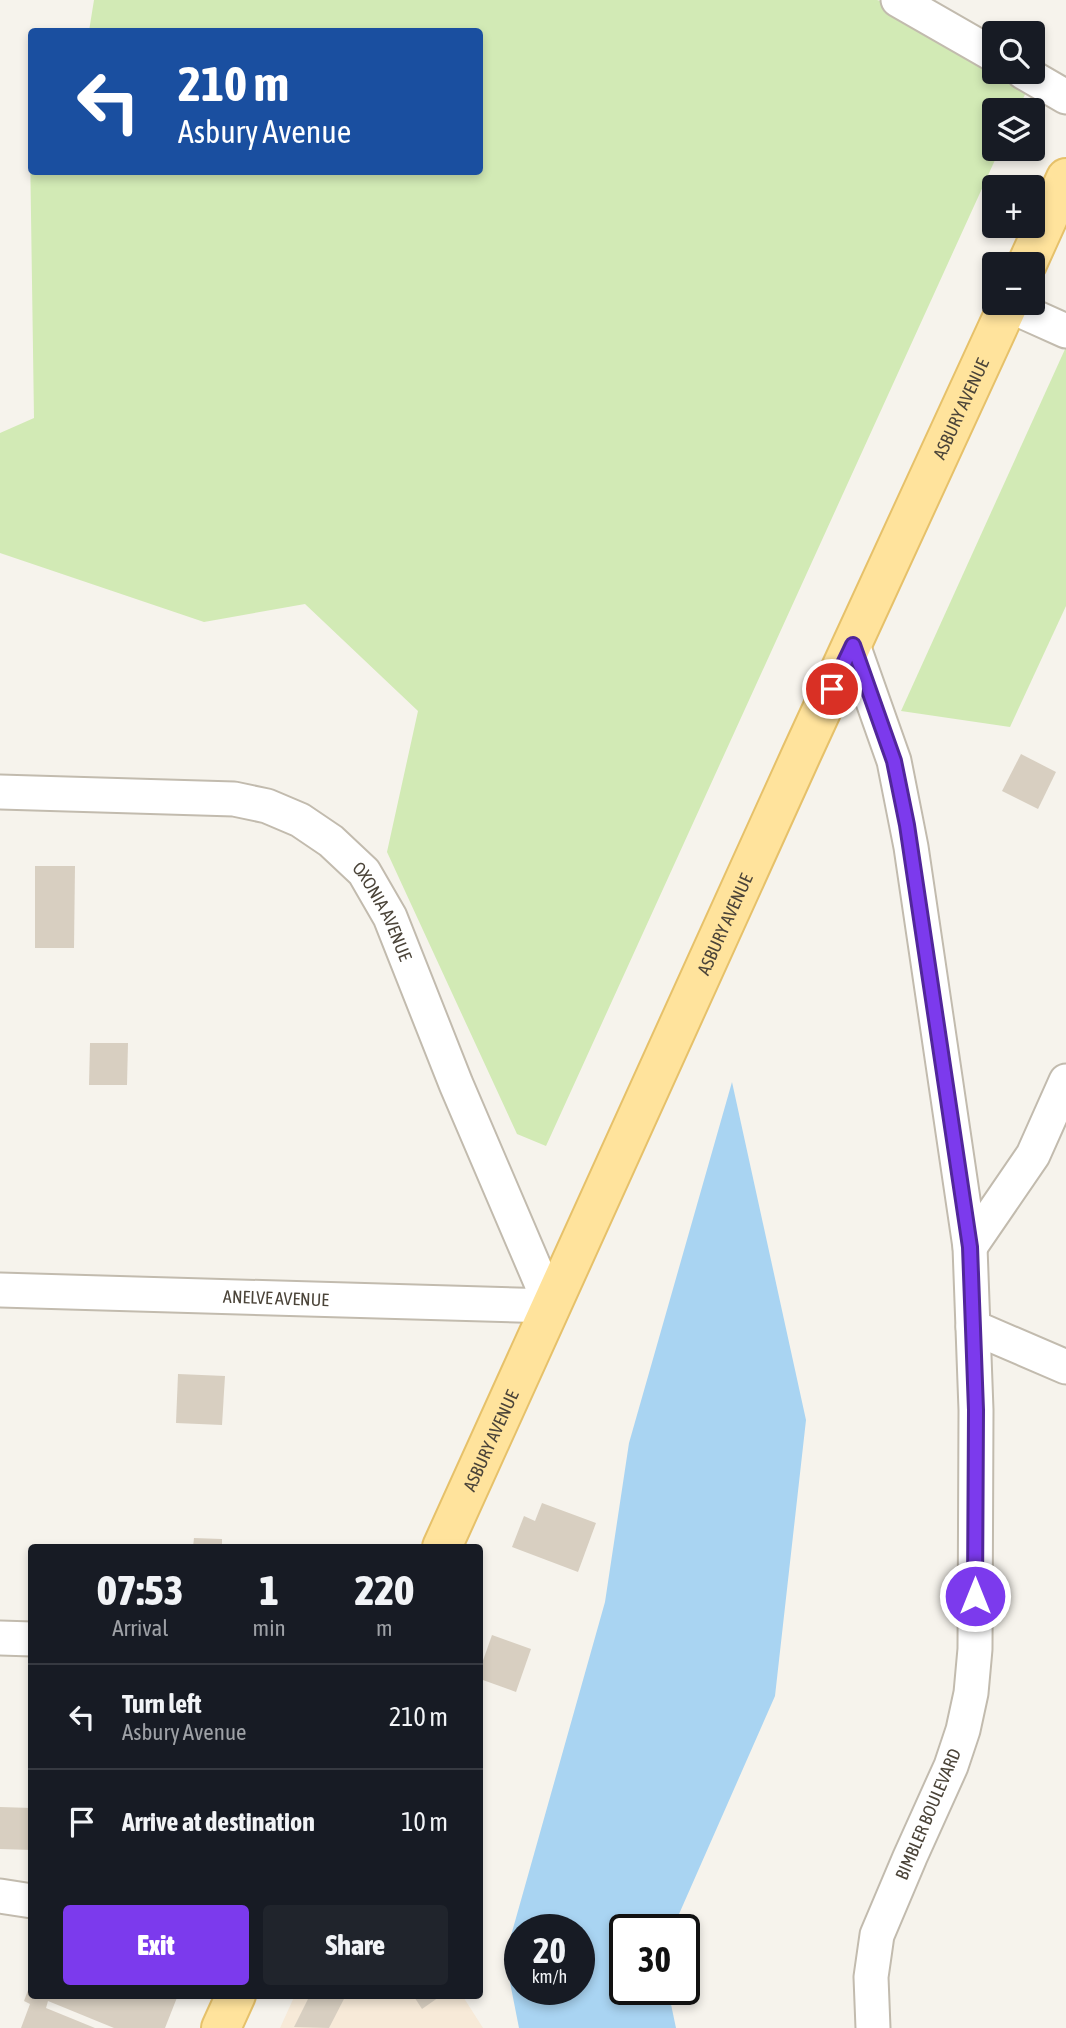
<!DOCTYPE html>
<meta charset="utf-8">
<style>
body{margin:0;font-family:"Asap Condensed",sans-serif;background:#20242c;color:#f1f3f6;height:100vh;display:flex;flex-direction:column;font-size:26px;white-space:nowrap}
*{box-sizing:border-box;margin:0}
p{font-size:23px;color:#9ea1a6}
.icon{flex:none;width:38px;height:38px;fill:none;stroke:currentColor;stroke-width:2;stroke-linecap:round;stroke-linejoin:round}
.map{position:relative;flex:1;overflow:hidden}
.drawer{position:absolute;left:28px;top:1544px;width:455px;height:455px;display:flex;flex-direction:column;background:#171b24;border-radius:7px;box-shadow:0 4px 10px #0003}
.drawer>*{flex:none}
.guide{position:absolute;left:28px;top:28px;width:455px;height:147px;border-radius:7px;box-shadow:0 4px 10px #0003;background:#1a4fa0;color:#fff;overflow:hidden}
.buttons{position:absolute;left:982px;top:21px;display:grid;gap:14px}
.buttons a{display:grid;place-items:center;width:63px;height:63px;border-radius:7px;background:#171b24;box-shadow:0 4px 10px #0003;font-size:35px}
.speed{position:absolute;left:504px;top:1914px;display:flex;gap:14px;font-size:35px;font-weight:700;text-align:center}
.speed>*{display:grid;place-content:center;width:91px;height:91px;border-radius:50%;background:#171b24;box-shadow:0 4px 10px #0003;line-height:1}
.speed small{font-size:18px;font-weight:400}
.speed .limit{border:4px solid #111;border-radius:10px;background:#fff;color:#111}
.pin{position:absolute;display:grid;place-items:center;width:60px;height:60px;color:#fff;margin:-30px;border:4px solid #fff;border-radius:50%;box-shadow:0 2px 7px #0007}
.me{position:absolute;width:77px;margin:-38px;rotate:0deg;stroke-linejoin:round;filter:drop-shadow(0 0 5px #0008)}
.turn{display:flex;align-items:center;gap:24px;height:147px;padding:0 35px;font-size:32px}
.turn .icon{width:91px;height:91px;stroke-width:2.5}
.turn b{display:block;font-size:49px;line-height:60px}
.eta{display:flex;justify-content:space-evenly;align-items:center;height:119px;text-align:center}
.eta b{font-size:42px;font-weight:800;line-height:49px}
.cta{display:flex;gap:14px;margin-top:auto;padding:14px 35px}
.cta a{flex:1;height:80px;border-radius:7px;background:#7c3aed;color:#fff;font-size:28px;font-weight:800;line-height:80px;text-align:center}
.cta a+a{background:#20242c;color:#f1f3f6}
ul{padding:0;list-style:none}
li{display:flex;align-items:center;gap:21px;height:105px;padding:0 35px;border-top:2px solid #363941}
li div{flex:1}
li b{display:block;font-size:26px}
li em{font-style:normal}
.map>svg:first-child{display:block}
.commercial{fill:#f7ead8}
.green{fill:#d2eab5}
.water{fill:#a9d4f2;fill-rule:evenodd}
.building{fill:#d8cfc1}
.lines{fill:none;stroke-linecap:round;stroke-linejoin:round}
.minor-casing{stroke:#c2bbae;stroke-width:37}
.major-casing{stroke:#e6c16a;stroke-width:42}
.minor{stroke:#fff;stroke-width:33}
.major{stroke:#ffe39c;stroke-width:38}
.route-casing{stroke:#51269a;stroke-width:18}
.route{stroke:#7c3aed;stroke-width:12}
.labels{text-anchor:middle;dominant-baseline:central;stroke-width:5;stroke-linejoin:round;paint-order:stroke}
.street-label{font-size:18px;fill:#4b4439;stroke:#fff}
</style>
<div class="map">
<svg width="1066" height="2028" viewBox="0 0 1066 2028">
<rect width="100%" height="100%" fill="#f6f3ec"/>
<path class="commercial" d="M295 1995H462L483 2028H280Z"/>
<g class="green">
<path d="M94 0H877L994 36V72H1032L1033 48 1044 52 1018 110H994V149H1000L546 1146 517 1134 387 852 418 711 305 604 204 622 0 553V433L34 418 30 146 31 144 32 172H480V32L89 31Z"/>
<path d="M1066 347V606L1010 727 901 711Z"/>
</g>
<path class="water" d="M732 1082 806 1420 775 1696 672 1930H625V1990H668L676 2028H519L505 1957 605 1602 629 1443ZM579 1930V1990H520V1930Z"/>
<g class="building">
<path d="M1021 754 1056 772 1038 809 1002 791Z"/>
<path d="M35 866H75L74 948H35Z"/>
<path d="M90 1043H128L127 1085H89Z"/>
<path d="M178 1374 225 1376 222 1425 176 1423Z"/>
<path d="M542 1503 596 1523 578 1572 512 1547 524 1516 535 1521Z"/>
<path d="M194 1538 222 1539V1547H193Z"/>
<path d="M492 1635 531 1649 516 1692 480 1679V1669Z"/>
<path d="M0 1807 32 1808V1850L0 1849Z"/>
<path d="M31 1982 32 1995H178L165 2028H114L48 2001 46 2008 95 2028H21L30 2004 24 2001Z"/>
<path d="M310 1995H346L329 2028 294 2027Z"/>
<path d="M413 1995H442L422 2009Z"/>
</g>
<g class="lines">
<defs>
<g id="minor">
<path d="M898 0 994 55"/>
<path d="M1023 72 1066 97"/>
<path d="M1008 305 1066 331"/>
<path d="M853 645 894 761 911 847 970 1247 976 1410 975 1649 971 1693 963 1730 951 1766 910 1857 877 1935 871 1977 873 2028"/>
<path id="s1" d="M0 792 234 799 267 806 300 820 331 841 364 872 390 917 456 1084 551 1306 0 1290"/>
<path d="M970 1247 1033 1155 1066 1081"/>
<path d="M973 1327 1066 1367"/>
<path d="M0 1638 32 1639"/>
<path d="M0 1896 32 1901"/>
</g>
<g id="major">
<path d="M1027 264 1066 178"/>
<path id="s2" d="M442 1547 801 755 1009 303"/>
<path d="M221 2028 236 1995"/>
</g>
</defs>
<use href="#minor" class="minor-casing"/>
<use href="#major" class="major-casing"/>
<use href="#minor" class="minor"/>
<use href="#major" class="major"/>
</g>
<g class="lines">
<defs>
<path id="route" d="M832 689 853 645 894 761 907 825 970 1247 976 1410 975 1596"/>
</defs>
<use href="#route" class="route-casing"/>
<use href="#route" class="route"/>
</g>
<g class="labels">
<g class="street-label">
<text stroke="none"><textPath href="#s2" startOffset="1251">ASBURY AVENUE</textPath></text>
<text stroke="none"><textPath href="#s1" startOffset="430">OXONIA AVENUE</textPath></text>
<text stroke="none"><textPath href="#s2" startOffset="684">ASBURY AVENUE</textPath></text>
<text transform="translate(276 1298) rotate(2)">ANELVE AVENUE</text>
<text stroke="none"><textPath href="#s2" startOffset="117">ASBURY AVENUE</textPath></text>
<text transform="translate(928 1814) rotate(-67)">BIMBLER BOULEVARD</text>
</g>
</g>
</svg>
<div class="buttons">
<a><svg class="icon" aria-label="search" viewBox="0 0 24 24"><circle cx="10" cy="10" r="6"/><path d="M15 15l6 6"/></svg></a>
<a><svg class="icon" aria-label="layers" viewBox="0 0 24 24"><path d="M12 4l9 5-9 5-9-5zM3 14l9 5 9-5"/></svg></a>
<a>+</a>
<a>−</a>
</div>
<div class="speed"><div>20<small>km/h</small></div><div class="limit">30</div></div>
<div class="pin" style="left:832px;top:689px;background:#d93025"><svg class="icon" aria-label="arrive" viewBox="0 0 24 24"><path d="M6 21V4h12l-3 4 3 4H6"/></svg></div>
<svg class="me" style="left:975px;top:1596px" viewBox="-20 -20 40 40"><circle r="17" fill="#7c3aed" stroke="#fff" stroke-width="3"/><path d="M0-11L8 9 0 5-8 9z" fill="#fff"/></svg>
<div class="guide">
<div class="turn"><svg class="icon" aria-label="left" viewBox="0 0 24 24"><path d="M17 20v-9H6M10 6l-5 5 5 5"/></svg><div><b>210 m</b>Asbury Avenue</div></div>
</div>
<section class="drawer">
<div class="eta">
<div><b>07:53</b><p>Arrival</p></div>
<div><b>1</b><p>min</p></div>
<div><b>220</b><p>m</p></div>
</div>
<ul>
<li><svg class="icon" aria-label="left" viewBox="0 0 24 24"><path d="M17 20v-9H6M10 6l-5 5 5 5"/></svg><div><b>Turn left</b><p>Asbury Avenue</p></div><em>210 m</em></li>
<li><svg class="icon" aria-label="arrive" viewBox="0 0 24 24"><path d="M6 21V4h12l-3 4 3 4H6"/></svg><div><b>Arrive at destination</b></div><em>10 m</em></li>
</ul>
<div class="cta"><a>Exit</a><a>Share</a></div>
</section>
</div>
